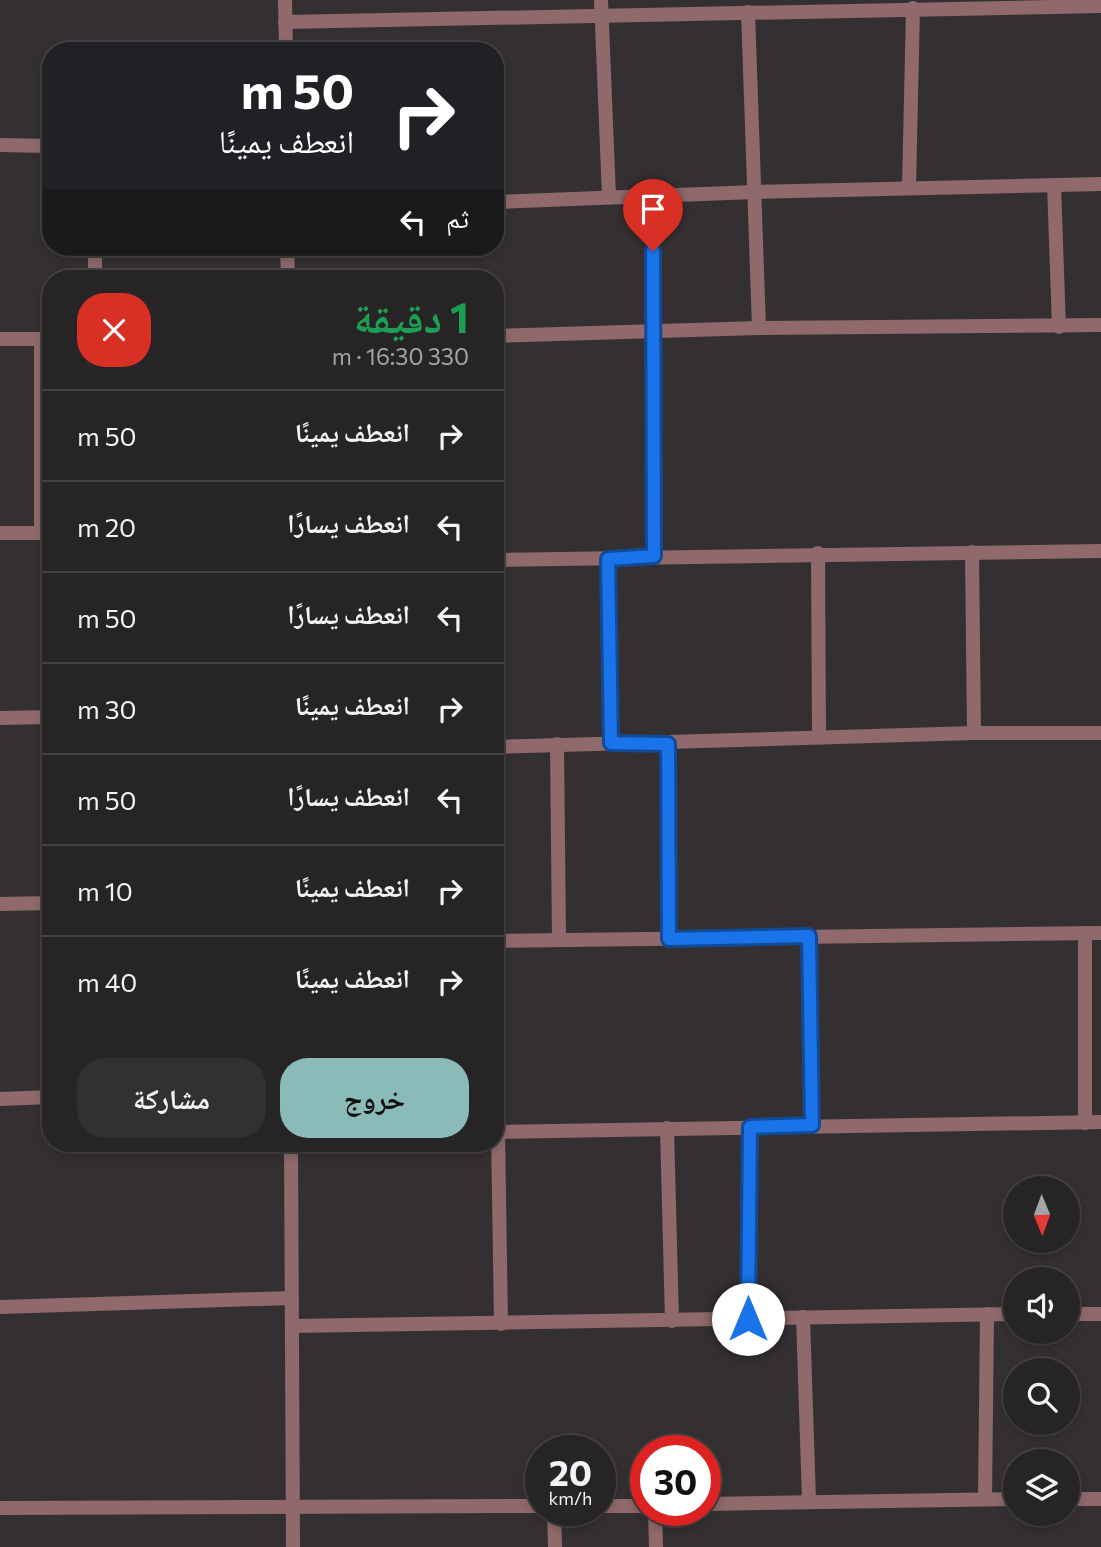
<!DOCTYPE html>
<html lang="ar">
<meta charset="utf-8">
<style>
body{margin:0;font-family:Commissioner,"Noto Naskh Arabic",sans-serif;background:#333032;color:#f1f3f6;direction:rtl;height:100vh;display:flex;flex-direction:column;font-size:26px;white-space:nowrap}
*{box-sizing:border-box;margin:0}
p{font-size:23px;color:#a4a4a7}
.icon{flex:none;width:38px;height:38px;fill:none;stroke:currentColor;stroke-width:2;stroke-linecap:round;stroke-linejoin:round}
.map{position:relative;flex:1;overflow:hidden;direction:ltr}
.sheet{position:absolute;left:42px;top:270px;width:462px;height:882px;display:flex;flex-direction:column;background:#272425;border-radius:28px;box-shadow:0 4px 10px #0003,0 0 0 2px #434142;direction:rtl}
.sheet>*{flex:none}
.top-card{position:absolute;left:42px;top:42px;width:462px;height:214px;border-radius:28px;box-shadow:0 4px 10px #0003,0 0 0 2px #434142;direction:rtl;background:#202124;color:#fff;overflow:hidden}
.needle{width:46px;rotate:179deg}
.fabs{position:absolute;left:1003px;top:1176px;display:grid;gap:14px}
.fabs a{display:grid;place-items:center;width:77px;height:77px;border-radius:50%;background:#272425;box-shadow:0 4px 10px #0003,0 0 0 2px #434142;font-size:35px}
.speed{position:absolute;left:525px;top:1435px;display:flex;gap:14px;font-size:35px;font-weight:700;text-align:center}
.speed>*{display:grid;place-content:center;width:91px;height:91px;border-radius:50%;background:#272425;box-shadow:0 4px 10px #0003,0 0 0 2px #434142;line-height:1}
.speed small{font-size:18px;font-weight:400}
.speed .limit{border:10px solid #d22;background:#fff;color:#111}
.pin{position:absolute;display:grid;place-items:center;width:60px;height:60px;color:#fff;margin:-72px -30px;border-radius:50% 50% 50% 0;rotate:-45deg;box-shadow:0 0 7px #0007}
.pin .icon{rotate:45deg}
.me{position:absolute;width:77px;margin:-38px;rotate:0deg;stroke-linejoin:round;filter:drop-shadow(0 0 5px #0008)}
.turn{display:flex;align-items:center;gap:24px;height:147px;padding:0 35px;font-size:32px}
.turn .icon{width:91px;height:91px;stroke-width:2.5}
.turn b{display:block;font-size:49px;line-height:60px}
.then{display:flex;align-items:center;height:66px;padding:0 35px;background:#0003;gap:14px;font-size:26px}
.round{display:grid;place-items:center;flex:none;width:74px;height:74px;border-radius:28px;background:#333032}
.overview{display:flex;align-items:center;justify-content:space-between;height:119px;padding:0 35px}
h1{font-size:42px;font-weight:700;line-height:52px;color:#1e9e55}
.primary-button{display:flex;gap:14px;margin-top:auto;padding:14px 35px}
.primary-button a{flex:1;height:80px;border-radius:28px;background:#8bbbb9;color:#111;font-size:28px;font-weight:700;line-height:80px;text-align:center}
.primary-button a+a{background:#333032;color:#f1f3f6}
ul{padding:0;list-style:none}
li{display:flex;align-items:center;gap:21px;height:91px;padding:0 35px;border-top:2px solid #434142}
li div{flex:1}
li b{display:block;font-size:26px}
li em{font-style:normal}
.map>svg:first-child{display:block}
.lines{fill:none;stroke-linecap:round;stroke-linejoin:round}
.street{stroke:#8f696b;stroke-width:14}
.route-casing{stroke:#114b97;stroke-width:18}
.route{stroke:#1a73e8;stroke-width:12}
</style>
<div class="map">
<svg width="1101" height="1547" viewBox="0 0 1101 1547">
<rect width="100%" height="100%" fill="#343031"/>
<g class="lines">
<g class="street">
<path d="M285 0 286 51"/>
<path d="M601 0 609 197"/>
<path d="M748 12 759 328"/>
<path d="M285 22 1101 6"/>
<path d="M0 145 51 146"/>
<path d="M1054 185 1059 327"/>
<path d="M909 188 913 8"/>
<path d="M653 196 654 556"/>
<path d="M495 202 755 192 1101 184"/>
<path d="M287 247 288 278"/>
<path d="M95 278V247"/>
<path d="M495 336 759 328 1101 325"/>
<path d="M0 339H51"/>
<path d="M41 339V533"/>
<path d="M0 533H51"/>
<path d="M972 552 974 733"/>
<path d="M818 553 819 737"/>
<path d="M495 560 1101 551"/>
<path d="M608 560 611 743"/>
<path d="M0 718 51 717"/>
<path d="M557 744 559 940"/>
<path d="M668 744 669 939"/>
<path d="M495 747 974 733H1101"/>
<path d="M0 904 51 903"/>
<path d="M1085 933V1123"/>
<path d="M809 936 812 1125"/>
<path d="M495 941 1101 933"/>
<path d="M0 1099 51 1097"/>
<path d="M667 1128 672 1321"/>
<path d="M498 1131 501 1324"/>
<path d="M495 1132 1101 1122"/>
<path d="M291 1143 293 1547"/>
<path d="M0 1307 292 1298"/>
<path d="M1068 1314H1101"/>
<path d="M803 1317 809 1500"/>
<path d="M748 1319 749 1127"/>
<path d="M292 1326 1015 1314"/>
<path d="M985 1499 987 1314"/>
<path d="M1068 1499H1101"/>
<path d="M705 1504 1015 1499"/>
<path d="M600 1506H646"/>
<path d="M0 1508 541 1506"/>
<path d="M554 1510 555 1547"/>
<path d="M655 1510 656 1547"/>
</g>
</g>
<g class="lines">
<defs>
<path id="route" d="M653 251 654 556 608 559 611 743 668 744 669 939 809 936 812 1125 750 1127 748 1319"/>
</defs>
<use href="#route" class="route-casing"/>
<use href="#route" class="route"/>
</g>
</svg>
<div class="fabs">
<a><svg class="needle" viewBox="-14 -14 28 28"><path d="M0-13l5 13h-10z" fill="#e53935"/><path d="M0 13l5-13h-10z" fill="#a4a4a7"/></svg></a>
<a><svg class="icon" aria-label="sound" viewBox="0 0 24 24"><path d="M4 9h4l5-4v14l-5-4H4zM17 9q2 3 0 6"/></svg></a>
<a><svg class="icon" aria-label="search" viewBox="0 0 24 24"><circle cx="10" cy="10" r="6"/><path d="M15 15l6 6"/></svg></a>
<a><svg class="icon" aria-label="layers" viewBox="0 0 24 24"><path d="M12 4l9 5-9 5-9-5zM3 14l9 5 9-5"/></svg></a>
</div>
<div class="speed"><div>20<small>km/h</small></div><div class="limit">30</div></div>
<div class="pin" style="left:653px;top:251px;background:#d93025"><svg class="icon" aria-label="arrive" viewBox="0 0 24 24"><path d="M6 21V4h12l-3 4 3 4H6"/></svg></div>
<svg class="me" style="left:748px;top:1319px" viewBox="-20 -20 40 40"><circle r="19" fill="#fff"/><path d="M0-13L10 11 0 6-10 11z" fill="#1a73e8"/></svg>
<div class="top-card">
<div class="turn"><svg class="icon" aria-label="right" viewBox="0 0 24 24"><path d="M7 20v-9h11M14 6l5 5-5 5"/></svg><div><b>50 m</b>انعطف يمينًا</div></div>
<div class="then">ثم<svg class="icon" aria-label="left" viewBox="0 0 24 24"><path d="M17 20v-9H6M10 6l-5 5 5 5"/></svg></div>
</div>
<section class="sheet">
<div class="overview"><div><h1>1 دقيقة</h1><p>330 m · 16:30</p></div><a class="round" style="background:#d93025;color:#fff"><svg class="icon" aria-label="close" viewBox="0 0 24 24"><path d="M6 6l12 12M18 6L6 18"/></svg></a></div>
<ul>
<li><svg class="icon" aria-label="right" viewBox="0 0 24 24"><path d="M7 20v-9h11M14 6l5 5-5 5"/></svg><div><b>انعطف يمينًا</b></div><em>50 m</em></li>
<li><svg class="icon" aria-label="left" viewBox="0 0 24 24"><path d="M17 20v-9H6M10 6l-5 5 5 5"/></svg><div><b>انعطف يسارًا</b></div><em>20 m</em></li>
<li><svg class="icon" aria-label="left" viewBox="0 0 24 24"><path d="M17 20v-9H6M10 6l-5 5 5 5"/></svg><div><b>انعطف يسارًا</b></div><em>50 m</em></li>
<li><svg class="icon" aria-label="right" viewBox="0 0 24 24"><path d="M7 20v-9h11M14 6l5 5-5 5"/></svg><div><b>انعطف يمينًا</b></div><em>30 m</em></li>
<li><svg class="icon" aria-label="left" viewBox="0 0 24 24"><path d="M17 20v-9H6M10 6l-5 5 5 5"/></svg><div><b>انعطف يسارًا</b></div><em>50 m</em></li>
<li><svg class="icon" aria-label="right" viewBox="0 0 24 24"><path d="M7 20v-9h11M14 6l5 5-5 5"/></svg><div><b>انعطف يمينًا</b></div><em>10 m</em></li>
<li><svg class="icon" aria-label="right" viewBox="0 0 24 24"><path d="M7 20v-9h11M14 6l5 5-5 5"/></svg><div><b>انعطف يمينًا</b></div><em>40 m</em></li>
</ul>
<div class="primary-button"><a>خروج</a><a>مشاركة</a></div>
</section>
</div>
